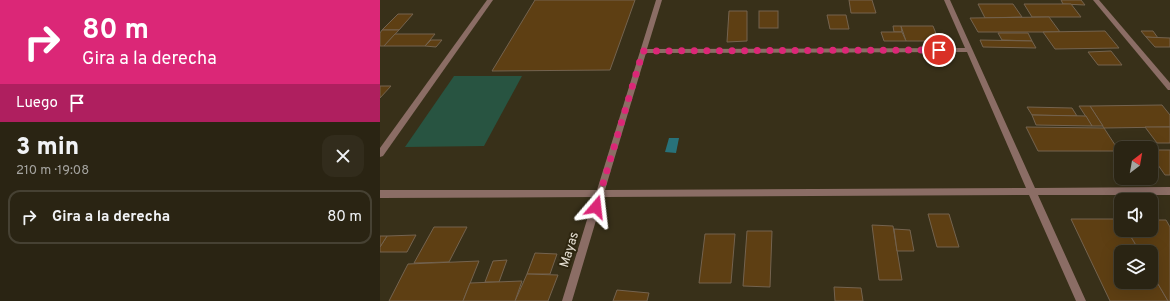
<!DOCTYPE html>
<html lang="es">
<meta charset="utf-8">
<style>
body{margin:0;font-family:Overpass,sans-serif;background:#322c1c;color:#f1f3f6;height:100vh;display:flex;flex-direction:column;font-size:15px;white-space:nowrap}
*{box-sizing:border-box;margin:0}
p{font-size:13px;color:#a5a4a0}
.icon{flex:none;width:22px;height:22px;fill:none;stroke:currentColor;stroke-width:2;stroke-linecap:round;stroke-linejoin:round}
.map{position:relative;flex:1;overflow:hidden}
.details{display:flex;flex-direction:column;background:#2a2413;width:380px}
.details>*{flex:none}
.banner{background:#db2777;color:#fff;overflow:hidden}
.needle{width:26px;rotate:31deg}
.tools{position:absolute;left:734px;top:141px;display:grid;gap:8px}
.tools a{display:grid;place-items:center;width:44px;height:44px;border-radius:8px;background:#2a2413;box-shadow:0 4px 16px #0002,0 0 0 1px #464133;font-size:20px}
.pin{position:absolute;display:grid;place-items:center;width:34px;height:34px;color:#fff;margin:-17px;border:2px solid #fff;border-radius:50%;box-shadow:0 1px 4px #0007}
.me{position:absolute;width:44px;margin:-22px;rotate:17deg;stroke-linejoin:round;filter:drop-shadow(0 0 3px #0008)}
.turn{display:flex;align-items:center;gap:14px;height:84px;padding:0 16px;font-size:18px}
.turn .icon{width:52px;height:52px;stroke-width:2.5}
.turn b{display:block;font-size:28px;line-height:34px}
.then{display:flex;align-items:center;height:38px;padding:0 16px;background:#0003;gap:8px;font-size:15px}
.round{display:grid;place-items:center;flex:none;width:42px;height:42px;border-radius:12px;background:#322c1c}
.head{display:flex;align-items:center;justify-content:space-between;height:68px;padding:0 16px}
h1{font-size:24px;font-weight:800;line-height:30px}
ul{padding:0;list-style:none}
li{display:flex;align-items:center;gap:12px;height:54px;margin:0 8px 6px;padding:0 8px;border:2px solid #464133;border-radius:12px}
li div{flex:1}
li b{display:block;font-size:15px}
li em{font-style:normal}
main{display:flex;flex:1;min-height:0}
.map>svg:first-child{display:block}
.green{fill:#285441}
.water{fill:#28727a}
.building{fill:#5e3f13;stroke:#74634f}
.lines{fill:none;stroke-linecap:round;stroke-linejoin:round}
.minor{fill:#8b6d65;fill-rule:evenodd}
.route{stroke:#db2777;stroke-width:7;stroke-dasharray:0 12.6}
.labels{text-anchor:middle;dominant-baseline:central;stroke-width:4;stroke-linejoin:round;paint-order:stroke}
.street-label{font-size:13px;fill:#e5dfd2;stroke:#2e2610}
</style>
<main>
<section class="details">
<div class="banner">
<div class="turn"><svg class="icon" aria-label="right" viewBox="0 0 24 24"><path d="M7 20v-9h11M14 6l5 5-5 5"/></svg><div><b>80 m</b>Gira a la derecha</div></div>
<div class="then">Luego<svg class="icon" aria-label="arrive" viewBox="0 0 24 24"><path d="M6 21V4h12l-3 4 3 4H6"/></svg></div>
</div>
<div class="head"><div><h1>3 min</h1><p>210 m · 19:08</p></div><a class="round"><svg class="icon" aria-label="close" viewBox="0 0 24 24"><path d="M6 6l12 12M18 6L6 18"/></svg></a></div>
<ul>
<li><svg class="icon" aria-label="right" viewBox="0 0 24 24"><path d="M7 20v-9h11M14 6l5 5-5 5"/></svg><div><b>Gira a la derecha</b></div><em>80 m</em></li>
</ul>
</section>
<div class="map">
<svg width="790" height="301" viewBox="0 0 790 301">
<rect width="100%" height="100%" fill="#383019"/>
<path class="green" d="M74 76H142L104 146 25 147Z"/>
<path class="water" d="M289 138H299L296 153 285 152Z"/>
<g class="building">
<path d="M155 0H255L230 70 112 71Z"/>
<path d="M469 0H492L496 13H471Z"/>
<path d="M681 0H701L705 5 683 4Z"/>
<path d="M598 4H633L642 17 605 18Z"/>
<path d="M644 4H691L701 17H652Z"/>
<path d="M349 11H367V41L347 42Z"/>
<rect x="379" y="11" width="19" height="17"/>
<path d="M18 14H33L19 30H2Z"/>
<path d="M447 15H466L469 29H450Z"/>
<path d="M669 17 680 32H598L590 18Z"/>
<path d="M513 26H521L522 32H514Z"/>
<path d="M521 26H553L559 41H526Z"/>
<path d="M2 30H19L4 46H0V33Z"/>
<path d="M725 31 739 48 675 49 663 32Z"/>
<path d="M761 31H773L778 38 766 37Z"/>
<path d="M501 32H522L526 41H504Z"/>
<path d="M618 33H648L652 41 622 40Z"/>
<path d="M15 34H55L45 46H4Z"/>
<path d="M766 37 790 38V47H775Z"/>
<path d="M51 40H62L56 47 45 46Z"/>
<path d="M600 40 652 41 656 48 603 47Z"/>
<path d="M731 51 742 65H718L708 52Z"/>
<path d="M0 86H11L0 98Z"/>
<path d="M782 105 790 115V127L724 128 710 106Z"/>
<path d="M699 106H710L723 126H712Z"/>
<path d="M647 107 692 108 697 116 652 115Z"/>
<path d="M652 115 706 116 712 126 656 125Z"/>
<path d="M646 127 724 128 739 151H658Z"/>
<path d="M765 127H790V143H777Z"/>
<path d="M771 150H790V175H785L771 155Z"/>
<path d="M548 214H569L579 247H557Z"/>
<path d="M691 219H741V230H747L760 252H741V282H771V272L788 301H730Z"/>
<path d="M771 220H786L790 227V301H788L771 272V252H760L747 230H771Z"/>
<path d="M492 225 513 226 522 280H499Z"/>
<path d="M54 227H87L69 262 34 263Z"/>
<path d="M514 229 530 230 534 251H517Z"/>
<path d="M367 231H392L390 287 363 286Z"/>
<path d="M325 234H355L351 283H319Z"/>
<path d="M36 235 27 252H0V247L7 236Z"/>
<path d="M0 236H7L0 247Z"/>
<path d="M155 253 177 254 170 274H147Z"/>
<path d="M127 260 119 282H105L113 261Z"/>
<path d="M99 261 83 301H9L28 264Z"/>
<path d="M147 274 178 275 168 301H135Z"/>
<path d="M142 281 135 301H83L90 283Z"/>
<path d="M454 287 481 288 483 301H455Z"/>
<path d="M237 290 269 293 267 301H233Z"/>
</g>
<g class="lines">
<g class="minor">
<path d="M107 0H113L3 156 0 157V148Z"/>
<path d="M276 0H282L267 49 585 48 564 0H570L655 188 790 187V195H658L706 301H696L649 195 223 197 192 301H182L214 197 0 198V190H217ZM587 52 646 188 225 190 266 53Z"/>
<path d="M713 0H719L790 83V90H788Z"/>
</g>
</g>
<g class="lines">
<path class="route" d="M216 207 263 51 559 50"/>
</g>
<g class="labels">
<g class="street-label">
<text transform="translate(190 250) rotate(-73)">Mayas</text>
</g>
</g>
</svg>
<div class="tools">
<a><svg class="needle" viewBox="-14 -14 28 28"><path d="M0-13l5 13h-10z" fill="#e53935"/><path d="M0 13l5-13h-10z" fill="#a5a4a0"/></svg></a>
<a><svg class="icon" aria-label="sound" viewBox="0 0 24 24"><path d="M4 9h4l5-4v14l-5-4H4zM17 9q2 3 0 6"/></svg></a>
<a><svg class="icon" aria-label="layers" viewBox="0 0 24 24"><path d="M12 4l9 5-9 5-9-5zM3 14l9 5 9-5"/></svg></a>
</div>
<div class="pin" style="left:559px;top:50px;background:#d93025"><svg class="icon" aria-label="arrive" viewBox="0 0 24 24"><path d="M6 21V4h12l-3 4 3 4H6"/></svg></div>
<svg class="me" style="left:216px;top:207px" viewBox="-20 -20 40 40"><path d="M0-17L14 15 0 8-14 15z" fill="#db2777" stroke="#fff" stroke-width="4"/></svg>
</div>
</main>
